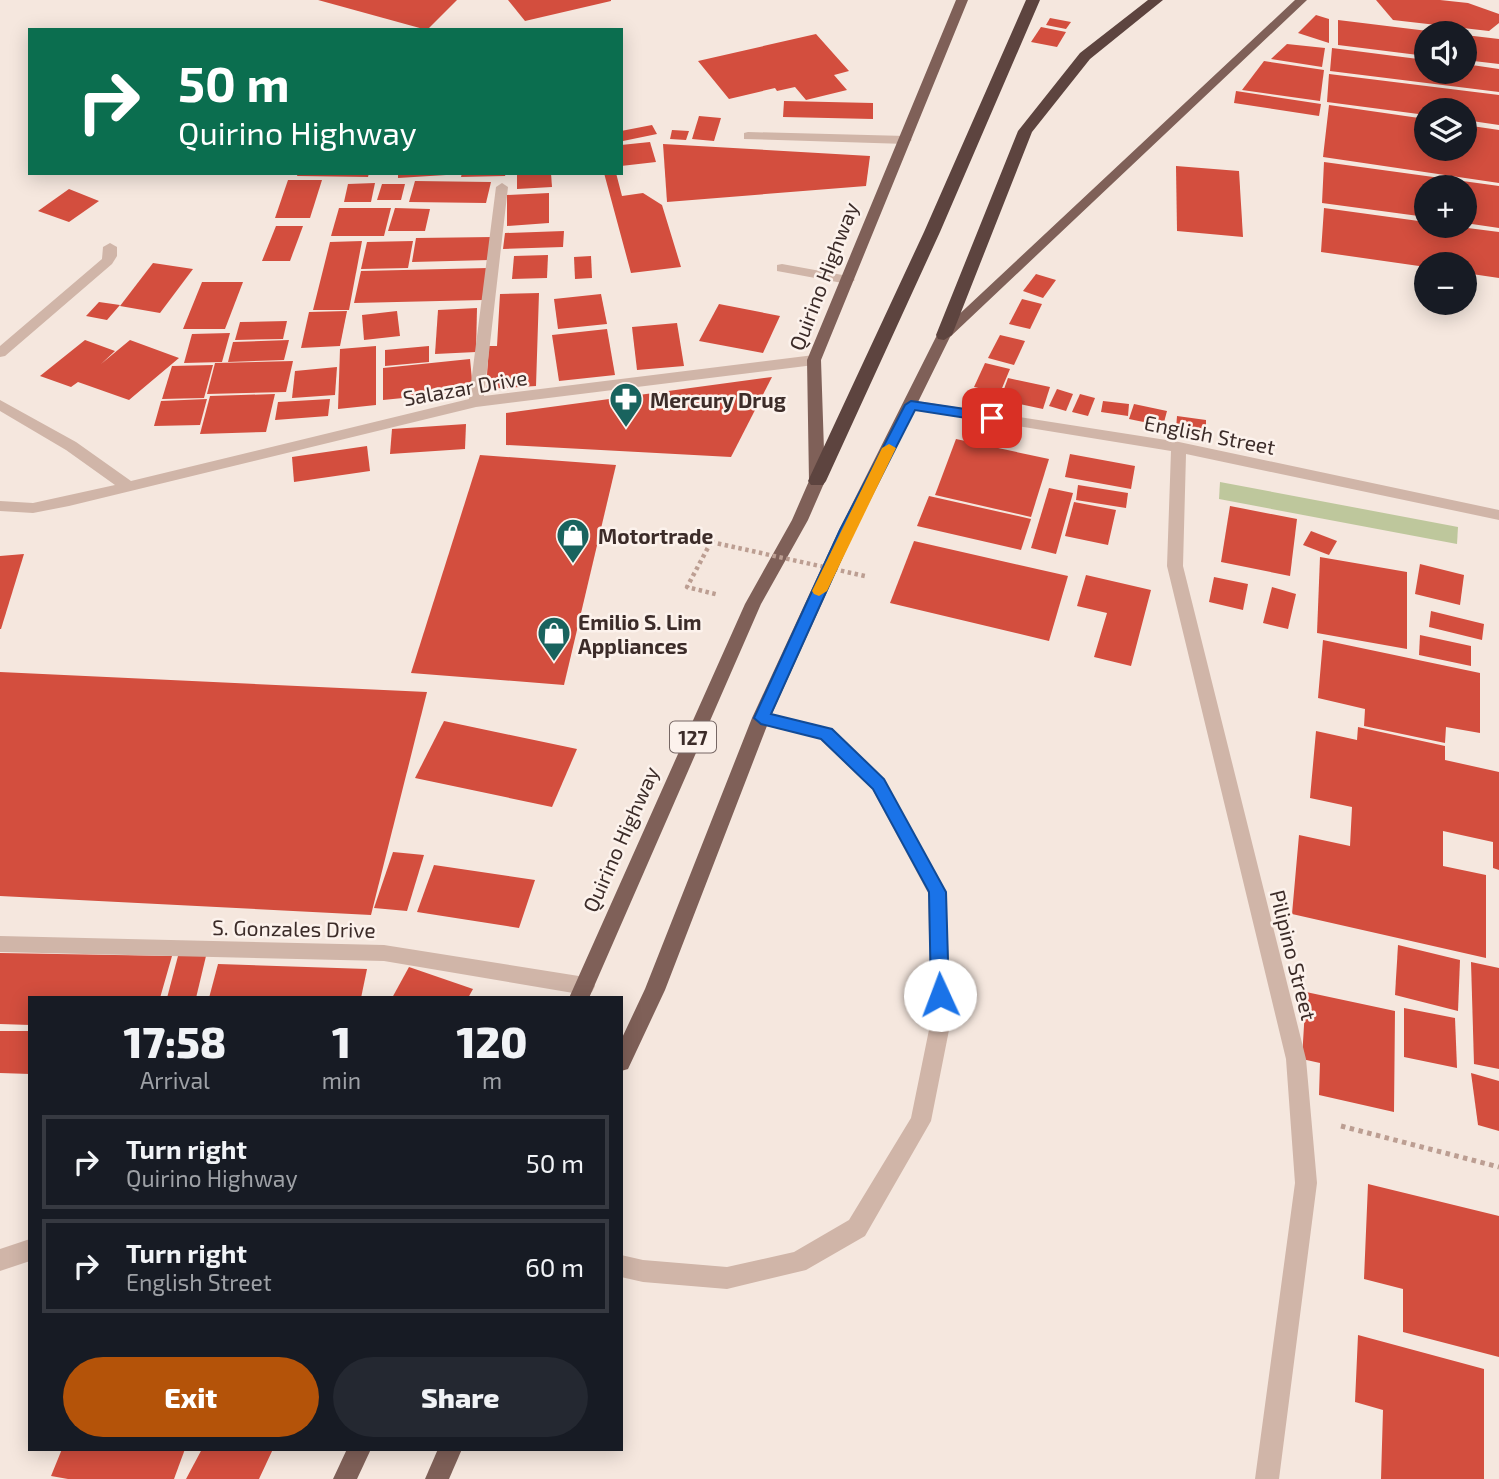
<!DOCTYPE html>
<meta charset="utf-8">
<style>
body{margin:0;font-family:"Exo 2",sans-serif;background:#242831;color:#f1f3f6;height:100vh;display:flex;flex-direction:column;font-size:26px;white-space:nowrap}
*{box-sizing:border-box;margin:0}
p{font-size:23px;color:#9ea1a6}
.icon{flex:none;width:38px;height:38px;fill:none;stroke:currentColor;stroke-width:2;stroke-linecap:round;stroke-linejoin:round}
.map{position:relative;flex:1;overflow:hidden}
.sheet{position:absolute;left:28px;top:996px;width:595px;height:455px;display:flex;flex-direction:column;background:#171b24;border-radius:0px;box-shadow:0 4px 18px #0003}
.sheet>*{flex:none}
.top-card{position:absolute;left:28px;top:28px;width:595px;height:147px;border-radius:0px;box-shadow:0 4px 18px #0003;background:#0b6e4f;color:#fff;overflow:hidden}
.tools{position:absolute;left:1414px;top:21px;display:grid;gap:14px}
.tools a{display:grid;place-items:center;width:63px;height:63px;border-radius:50%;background:#171b24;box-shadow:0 4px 18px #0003;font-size:35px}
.pin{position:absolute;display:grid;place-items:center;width:60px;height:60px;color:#fff;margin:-30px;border-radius:14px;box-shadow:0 4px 10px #0006}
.me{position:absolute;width:77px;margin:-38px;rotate:358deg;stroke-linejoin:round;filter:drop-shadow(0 0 5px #0008)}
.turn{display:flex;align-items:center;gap:24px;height:147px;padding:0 35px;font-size:32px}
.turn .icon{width:91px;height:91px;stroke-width:2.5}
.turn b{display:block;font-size:49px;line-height:60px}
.eta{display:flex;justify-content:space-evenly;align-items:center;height:119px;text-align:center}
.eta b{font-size:42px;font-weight:800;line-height:49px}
.cta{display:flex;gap:14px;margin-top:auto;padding:14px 35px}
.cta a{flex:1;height:80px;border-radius:42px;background:#b45309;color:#fff;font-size:28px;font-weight:800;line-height:80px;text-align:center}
.cta a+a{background:#242831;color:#f1f3f6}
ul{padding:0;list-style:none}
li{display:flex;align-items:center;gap:21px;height:94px;margin:0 14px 10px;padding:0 21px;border:4px solid #363941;border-radius:0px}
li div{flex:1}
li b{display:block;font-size:26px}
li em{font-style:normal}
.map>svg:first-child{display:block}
.green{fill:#bec79c}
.building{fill:#d34e3e}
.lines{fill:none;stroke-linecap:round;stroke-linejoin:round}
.path-far1{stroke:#bc9e92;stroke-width:4.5;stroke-dasharray:3.5 3.5;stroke-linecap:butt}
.path{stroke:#bc9e92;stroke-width:5;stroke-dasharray:4.5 4.5;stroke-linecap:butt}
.minor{fill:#d0b5a8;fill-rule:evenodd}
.major{fill:#7f6058;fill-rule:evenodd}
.highway{fill:#5d443f;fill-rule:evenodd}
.path-bridge{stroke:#bc9e92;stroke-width:4.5;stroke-dasharray:3.5 3.5;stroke-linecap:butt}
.route{fill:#1a73e8;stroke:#114b97;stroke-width:2}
.slow{fill:#f59e0b}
.labels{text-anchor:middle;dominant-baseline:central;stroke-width:5;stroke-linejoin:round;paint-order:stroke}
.shield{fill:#fcf2ec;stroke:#766764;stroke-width:2}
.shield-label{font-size:19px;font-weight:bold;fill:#3c2c29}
.street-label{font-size:21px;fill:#3c2c29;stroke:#fcf2ec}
.poi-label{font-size:21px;font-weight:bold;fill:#3c2c29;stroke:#fcf2ec;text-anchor:start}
</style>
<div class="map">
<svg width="1499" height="1479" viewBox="0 0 1499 1479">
<rect width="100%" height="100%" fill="#f5e7de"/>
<path class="green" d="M1220 482 1458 527 1457 544 1219 499Z"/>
<g class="building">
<path d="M318 0H457L427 30Z"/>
<path d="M508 0H611V1L525 21Z"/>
<path d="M1376 0H1440L1468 3 1499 14V23L1489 31 1393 20Z"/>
<path d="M1316 15 1329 19V43L1298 33Z"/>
<path d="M1050 18 1071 22 1066 29 1046 25Z"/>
<path d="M1338 20 1436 32V33H1426V56L1338 45Z"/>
<path d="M1041 27 1066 32 1057 47 1031 42Z"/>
<path d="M816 34 849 71 834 75 847 90 806 100 795 87 777 91 775 88 729 99 698 61Z"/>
<path d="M1465 35 1499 39V64L1465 60Z"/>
<path d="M1287 44 1325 48 1322 67 1271 59Z"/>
<path d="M1332 48 1426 60V72H1465V64L1499 69V92L1330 71Z"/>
<path d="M1264 61 1324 70 1320 101 1242 90Z"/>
<path d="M1329 74 1499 95V125L1465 120V110H1426V115L1327 102Z"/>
<path d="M1236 91 1321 104 1319 116 1234 103Z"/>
<path d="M784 101 873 103V119L783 117Z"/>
<path d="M1329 105 1426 119V149H1465V125L1499 130V183L1323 157Z"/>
<path d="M699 116 721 118 714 141 692 139Z"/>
<path d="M652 125 657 134 623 141 621 138V131Z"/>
<path d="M672 130 689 131 686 140 670 139Z"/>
<path d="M650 142 656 162 621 166V145Z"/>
<path d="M663 144 870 156 866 186 667 202Z"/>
<path d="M1324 162 1499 186V228L1465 223V187H1426V217L1322 203Z"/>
<path d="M1176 166 1239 171 1243 237 1177 231Z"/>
<path d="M298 173H369L368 177 297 176Z"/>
<path d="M398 173H446V175L398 178Z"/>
<path d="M462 173H506L505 176 461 177Z"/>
<path d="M517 173H551L552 187 517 189Z"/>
<path d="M604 173H616L622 196 643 193 662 205 681 267 631 273Z"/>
<path d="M288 180H322L310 218H275Z"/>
<path d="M415 181 491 182 486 203 409 202Z"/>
<path d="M375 183 371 202H344L348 184Z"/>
<path d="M382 184H405L401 200H377Z"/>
<path d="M69 189 99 201 69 222 38 211Z"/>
<path d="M549 193V223L507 226V195Z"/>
<path d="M339 208H391L384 236H331Z"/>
<path d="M395 208 430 209 425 231H388Z"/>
<path d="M1324 208 1426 222V226H1452L1499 232V278L1465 273V264H1426V267L1321 252Z"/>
<path d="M276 226H303L290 261H262Z"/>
<path d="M564 231 563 247 503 249 505 233Z"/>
<path d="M493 237 490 260 412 262 416 238Z"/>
<path d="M362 241 349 310H313L330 242Z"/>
<path d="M413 241 408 268 361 269 367 242Z"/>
<path d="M548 255 547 278 512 279 514 256Z"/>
<path d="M591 256 592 278 575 279 574 257Z"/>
<path d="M153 263 193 269 160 313 120 306Z"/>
<path d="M488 268 483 300 354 303 361 271Z"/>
<path d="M1036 274 1056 280 1043 298 1023 291Z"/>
<path d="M202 282H243L225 329H183Z"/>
<path d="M539 293 536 386 486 389 489 346H497L500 294Z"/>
<path d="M601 294 607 324 558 329 554 299Z"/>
<path d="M1022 299 1042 304 1030 329 1009 324Z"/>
<path d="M99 302 120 305 107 320 86 316Z"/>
<path d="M719 304 780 316 763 353 699 341Z"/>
<path d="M477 308 476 352 435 354 438 310Z"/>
<path d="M347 311 340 346 301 348 309 312Z"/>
<path d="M397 311 400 336 364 340 362 315Z"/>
<path d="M287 321 283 339 235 340 240 322Z"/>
<path d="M677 323 684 366 637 370 632 327Z"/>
<path d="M607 329 615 375 559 381 552 335Z"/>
<path d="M230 333 222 362 184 363 192 334Z"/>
<path d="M1000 335 1025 341 1014 365 988 358Z"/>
<path d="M85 340 115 351 101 364 130 340 179 358 129 400 78 382 71 387 40 376Z"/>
<path d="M289 340 284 360 228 362 233 342Z"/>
<path d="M376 346V405L338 409 340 349Z"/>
<path d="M429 346V362L385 366V350Z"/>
<path d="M470 359 473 391 383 400V368Z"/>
<path d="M293 361 286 392 207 394 215 363Z"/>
<path d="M985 363 1010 369 1000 393 974 387Z"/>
<path d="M213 365 204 398 162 399 172 366Z"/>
<path d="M337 367 335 395 292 398 295 371Z"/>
<path d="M772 377 731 457 506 445V413Z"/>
<path d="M1008 378 1050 387 1043 409 1000 400Z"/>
<path d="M1057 389 1073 394 1066 411 1049 406Z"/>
<path d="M275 394 266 432 200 434 210 396Z"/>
<path d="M1080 394 1095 398 1088 416 1072 412Z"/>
<path d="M207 399 200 425 154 426 161 401Z"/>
<path d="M330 399 328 416 275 420 278 402Z"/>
<path d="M1103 401 1129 404 1128 416 1101 412Z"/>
<path d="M1134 404 1167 411 1163 426 1129 419Z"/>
<path d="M1177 416 1206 420V433L1176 429Z"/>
<path d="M466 424 465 449 390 454 392 429Z"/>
<path d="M956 439 1049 459 1031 517 935 495Z"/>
<path d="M367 446 370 471 294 482 292 457Z"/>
<path d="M1070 454 1135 466 1131 489 1065 477Z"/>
<path d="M480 455 616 465 564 685 411 673Z"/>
<path d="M1078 485 1128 493 1126 508 1076 500Z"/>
<path d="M1049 488 1073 493 1056 554 1031 548Z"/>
<path d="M929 496 1031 519 1021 550 917 526Z"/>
<path d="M1074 502 1116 510 1108 545 1065 536Z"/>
<path d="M1230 506 1297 519 1290 576 1221 562Z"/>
<path d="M1311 531 1337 541 1329 555 1303 545Z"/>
<path d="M914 541 1068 576 1049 641 890 603Z"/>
<path d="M24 554 1 629H0V556Z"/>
<path d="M1320 557 1407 572V649L1317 633Z"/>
<path d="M1420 564 1464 575 1460 605 1415 594Z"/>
<path d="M1086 575 1151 590 1131 666 1094 657 1107 613 1077 606Z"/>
<path d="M1214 577 1248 584 1243 610 1209 602Z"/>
<path d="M1272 587 1296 594 1288 629 1263 623Z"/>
<path d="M1431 611 1484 624 1482 640 1429 627Z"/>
<path d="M1420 635 1471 646V666L1419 655Z"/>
<path d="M1323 640 1480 673V733L1446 727 1445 743 1364 726 1365 709 1318 698Z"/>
<path d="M0 672 427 692 371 915 0 896Z"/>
<path d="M444 721 577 749 552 807 415 778Z"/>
<path d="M1358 727 1445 746V760L1499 772V870L1493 868V842L1443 831V866L1486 875V958L1292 914 1299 835 1350 846 1352 807 1310 798 1316 731 1357 740Z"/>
<path d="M393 852 424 855 407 911 374 908Z"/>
<path d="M434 865 535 880 519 928 417 912Z"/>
<path d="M1398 945 1460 960 1458 1011 1395 995Z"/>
<path d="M0 953 172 956 160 998H30V1025L0 1024Z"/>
<path d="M178 956H206L196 998H167Z"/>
<path d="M1471 962 1499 968V1069L1474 1064Z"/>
<path d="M218 964 367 969 361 998H209Z"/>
<path d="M409 967 473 989 468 998H392Z"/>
<path d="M1306 992 1395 1011 1394 1112 1319 1095 1320 1063 1302 1059Z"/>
<path d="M1404 1008 1455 1018 1457 1068 1404 1057Z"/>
<path d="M0 1031H30V1074L0 1073Z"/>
<path d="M1471 1073 1499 1081V1131L1478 1125Z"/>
<path d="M1368 1184 1499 1216V1357L1403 1332V1289L1364 1279Z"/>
<path d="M1358 1335 1484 1369V1479H1381L1383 1410 1355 1402Z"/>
<path d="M62 1449H185L174 1479H68L51 1476Z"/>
<path d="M202 1449H273L259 1479H186Z"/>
</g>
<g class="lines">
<path class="path-far1" d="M711 542 687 587 719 595"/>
<path class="path" d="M1341 1126 1499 1167"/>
<g class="minor">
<path d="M748 132 906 136 912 140 906 144 744 139V133Z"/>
<path d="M502 183 508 187 484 396 814 355 821 360 814 365 476 407 69 506 33 513 0 511V501L33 503 115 485 66 450 0 411V400L76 442 131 481 469 399 496 187Z"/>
<path d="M110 243 117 247V256L112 264 5 356 0 357V346L102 259 103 247Z"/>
<path d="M782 264 848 276 855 280 848 284 777 271V265Z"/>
<path d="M911 400 1179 442 1499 510V520L1186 454 1183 566 1306 1059 1317 1183 1279 1479H1255L1295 1183 1286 1059 1167 566 1171 451 906 408 904 405Z"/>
<path d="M761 711 832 729 884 779 946 892 951 1020 931 1121 865 1236 806 1270 727 1289 643 1282 621 1277V1255L643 1260 727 1267 794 1252 849 1220 911 1118 931 1020 928 893 872 789 820 739 755 723 752 718 755 713Z"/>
<path d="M0 936 384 945 585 977 592 980 595 986 592 992 585 995 384 961 0 952Z"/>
<path d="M30 1239V1261L0 1271V1249Z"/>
</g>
<g class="major">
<path d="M956 0H968L821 360 825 481 808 520 761 604 589 998H569L745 604 792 520 809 481 807 360Z"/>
<path d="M1295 0H1307L950 337 855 530 770 718 665 990 628 1069 621 1071V1040L645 989 752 718 839 530 937 335Z"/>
<path d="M347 1449H371L357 1479H333Z"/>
<path d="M438 1449H462L449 1479H425Z"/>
</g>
<g class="highway">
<path d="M1026 0H1040L940 232 826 481 823 485H811L808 481 924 232Z"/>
<path d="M1148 0H1163L1090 59 1032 132 952 335 944 340 938 339 936 335 1018 131 1080 53Z"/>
</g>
<path class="path-bridge" d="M711 542 865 576"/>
</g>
<path class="route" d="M911 401 992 413 998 418 992 422 915 410 854 530 771 714 832 729 884 779 946 892 949 995 947 1000 940 1003 934 1000 931 995 929 892 873 789 821 739 761 724 754 718 840 530 905 405Z"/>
<path class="slow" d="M889 444 896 448 827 591 819 596 814 594 812 591 882 448Z"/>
<defs>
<symbol id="pharmacy-pin" viewBox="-11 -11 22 30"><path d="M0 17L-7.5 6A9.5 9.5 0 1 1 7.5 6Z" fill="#19635e" stroke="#fcf2ec"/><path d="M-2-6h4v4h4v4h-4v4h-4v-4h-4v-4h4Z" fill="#fff"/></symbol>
<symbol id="shop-pin" viewBox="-11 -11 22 30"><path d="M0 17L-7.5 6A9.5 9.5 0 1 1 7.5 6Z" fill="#19635e" stroke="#fcf2ec"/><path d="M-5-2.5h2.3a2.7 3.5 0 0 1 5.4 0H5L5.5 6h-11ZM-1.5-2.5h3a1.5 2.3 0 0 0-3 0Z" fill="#fff"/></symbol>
</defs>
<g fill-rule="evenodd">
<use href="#pharmacy-pin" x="607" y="380" width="38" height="52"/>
<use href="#shop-pin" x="554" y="516" width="38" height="52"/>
<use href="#shop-pin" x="535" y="614" width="38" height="52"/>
</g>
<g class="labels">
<rect class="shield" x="670" y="721.5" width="46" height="31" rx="5"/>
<g class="shield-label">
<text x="693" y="737">127</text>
</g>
<g class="street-label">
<text transform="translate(823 276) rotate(-69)">Quirino Highway</text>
<text transform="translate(465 387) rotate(-10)">Salazar Drive</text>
<text transform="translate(1210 434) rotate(11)">English Street</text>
<text transform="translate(620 839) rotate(-66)">Quirino Highway</text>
<text transform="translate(294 928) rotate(1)">S. Gonzales Drive</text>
<text transform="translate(1294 955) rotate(76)">Pilipino Street</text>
</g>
<g class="poi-label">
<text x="650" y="399">Mercury Drug</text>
<text x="598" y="535">Motortrade</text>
<text x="578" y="621">Emilio S. Lim<tspan x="578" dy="24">Appliances</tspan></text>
</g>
</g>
</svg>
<div class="tools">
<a><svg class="icon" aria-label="sound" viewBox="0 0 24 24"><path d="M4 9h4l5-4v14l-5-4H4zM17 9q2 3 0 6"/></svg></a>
<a><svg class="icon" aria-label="layers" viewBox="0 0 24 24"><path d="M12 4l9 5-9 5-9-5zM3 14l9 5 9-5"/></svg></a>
<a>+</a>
<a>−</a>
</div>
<div class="pin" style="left:992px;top:418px;background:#d93025"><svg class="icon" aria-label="arrive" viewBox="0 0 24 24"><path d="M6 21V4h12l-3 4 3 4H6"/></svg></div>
<svg class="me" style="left:940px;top:995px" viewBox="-20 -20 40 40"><circle r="19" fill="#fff"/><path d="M0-13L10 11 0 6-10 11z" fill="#1a73e8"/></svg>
<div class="top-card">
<div class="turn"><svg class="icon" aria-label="right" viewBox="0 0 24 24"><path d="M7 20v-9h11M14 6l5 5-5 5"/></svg><div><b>50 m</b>Quirino Highway</div></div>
</div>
<section class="sheet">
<div class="eta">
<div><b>17:58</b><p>Arrival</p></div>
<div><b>1</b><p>min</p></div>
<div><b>120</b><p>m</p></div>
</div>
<ul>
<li><svg class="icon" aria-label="right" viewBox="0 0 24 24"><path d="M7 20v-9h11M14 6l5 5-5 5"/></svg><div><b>Turn right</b><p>Quirino Highway</p></div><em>50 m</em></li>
<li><svg class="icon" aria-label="right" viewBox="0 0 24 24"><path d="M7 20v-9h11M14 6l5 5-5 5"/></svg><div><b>Turn right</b><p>English Street</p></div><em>60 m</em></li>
</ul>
<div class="cta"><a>Exit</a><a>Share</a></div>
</section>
</div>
